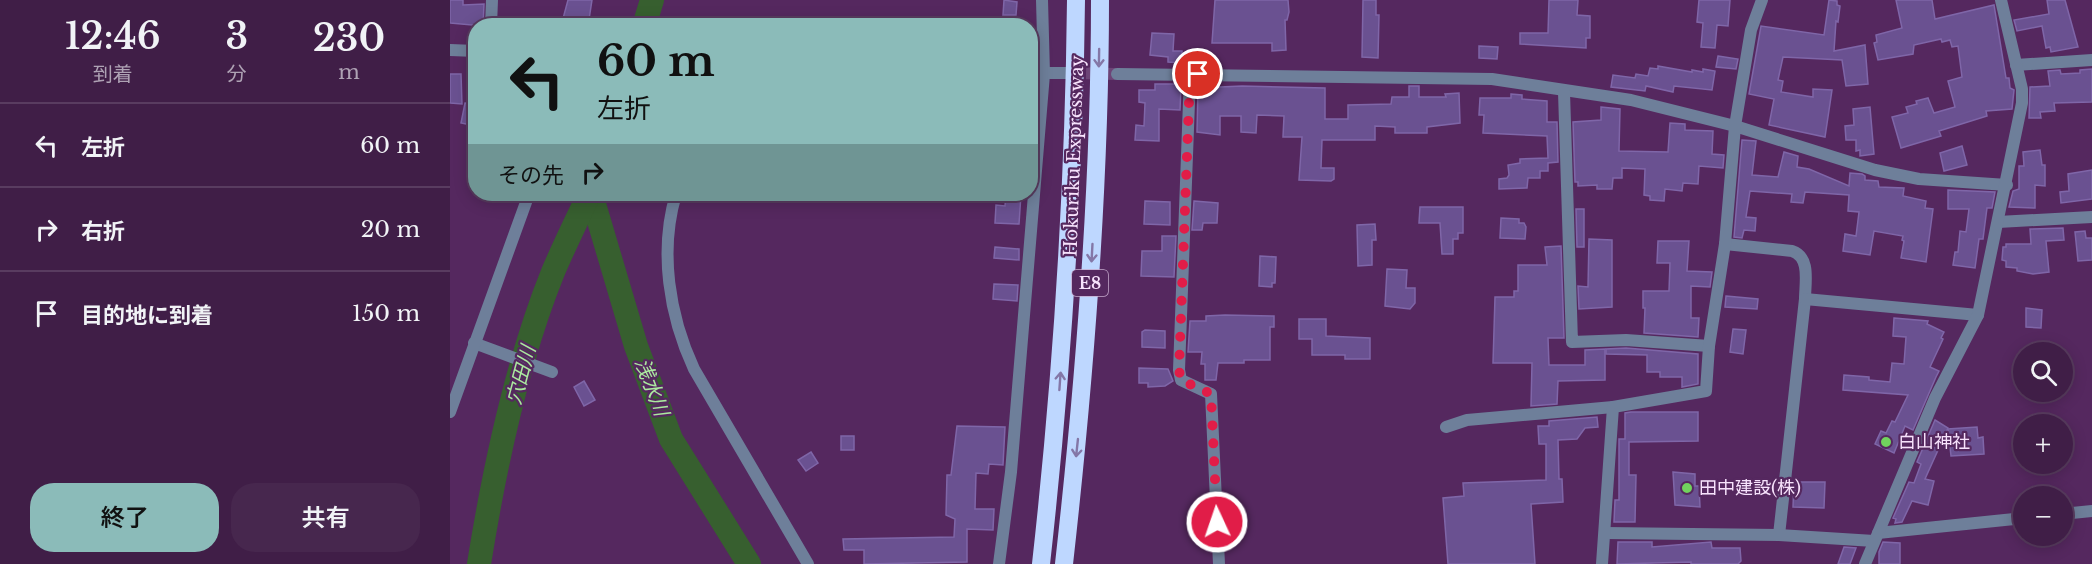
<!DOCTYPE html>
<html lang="ja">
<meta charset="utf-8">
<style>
body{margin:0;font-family:"Libre Baskerville","Noto Sans JP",serif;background:#47274e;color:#f1f3f6;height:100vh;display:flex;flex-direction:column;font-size:22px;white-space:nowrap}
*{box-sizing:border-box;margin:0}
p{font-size:20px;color:#aea2b4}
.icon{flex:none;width:33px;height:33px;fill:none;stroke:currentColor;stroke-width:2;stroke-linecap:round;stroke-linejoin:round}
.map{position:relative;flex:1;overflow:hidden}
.side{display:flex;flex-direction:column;background:#401e47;width:450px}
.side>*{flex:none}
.top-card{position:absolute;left:18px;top:18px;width:570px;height:183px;border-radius:24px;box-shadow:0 3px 15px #0003,0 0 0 2px #593c60;background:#8bbbb9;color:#111;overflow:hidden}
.controls{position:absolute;left:1563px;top:342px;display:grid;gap:12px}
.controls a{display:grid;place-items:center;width:60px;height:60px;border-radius:50%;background:#401e47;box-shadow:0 3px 15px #0003,0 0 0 2px #593c60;font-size:30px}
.pin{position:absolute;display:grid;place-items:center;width:51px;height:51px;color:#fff;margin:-26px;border:3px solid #fff;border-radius:50%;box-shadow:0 2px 6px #0007}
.me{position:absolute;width:66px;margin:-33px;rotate:357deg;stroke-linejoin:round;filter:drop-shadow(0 0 4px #0008)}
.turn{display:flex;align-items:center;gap:21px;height:126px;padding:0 30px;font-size:27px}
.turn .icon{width:78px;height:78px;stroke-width:2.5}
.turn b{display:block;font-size:42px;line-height:51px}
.then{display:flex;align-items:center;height:57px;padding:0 30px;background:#0003;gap:12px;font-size:22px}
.eta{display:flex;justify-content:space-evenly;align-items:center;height:102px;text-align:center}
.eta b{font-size:36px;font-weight:600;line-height:42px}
.button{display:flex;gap:12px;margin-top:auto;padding:12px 30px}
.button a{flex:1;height:69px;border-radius:24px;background:#8bbbb9;color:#111;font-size:24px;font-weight:600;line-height:69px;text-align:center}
.button a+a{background:#47274e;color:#f1f3f6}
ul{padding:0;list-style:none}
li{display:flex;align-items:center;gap:18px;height:84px;padding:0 30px;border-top:2px solid #593c60}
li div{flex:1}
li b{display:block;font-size:22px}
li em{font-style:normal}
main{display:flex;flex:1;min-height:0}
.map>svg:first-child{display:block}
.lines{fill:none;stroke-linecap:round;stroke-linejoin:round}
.river{stroke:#375f2f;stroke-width:24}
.building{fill:#6a5191;stroke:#7f66a8;stroke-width:1.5}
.street-tunnel{stroke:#6d4477;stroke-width:12;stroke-dasharray:12 6;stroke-linecap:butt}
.street{stroke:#6e7f9a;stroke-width:12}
.highway{stroke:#bed7ff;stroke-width:18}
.oneway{stroke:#8477a7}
.route{stroke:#e11d48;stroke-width:10;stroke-dasharray:0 18}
.poi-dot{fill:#71d35e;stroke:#55285f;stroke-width:2}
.labels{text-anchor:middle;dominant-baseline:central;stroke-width:4.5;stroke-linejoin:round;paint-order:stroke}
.shield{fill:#55285f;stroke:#c6aacd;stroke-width:1.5}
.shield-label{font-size:16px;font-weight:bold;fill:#f7e2fc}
.street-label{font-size:18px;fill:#f7e2fc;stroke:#55285f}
.poi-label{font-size:18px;fill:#f7e2fc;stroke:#55285f;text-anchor:start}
.water-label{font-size:20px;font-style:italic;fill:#abe99f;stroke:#55285f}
</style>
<main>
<section class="side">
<div class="eta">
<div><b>12:46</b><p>到着</p></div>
<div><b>3</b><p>分</p></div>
<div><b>230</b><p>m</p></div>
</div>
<ul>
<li><svg class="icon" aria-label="left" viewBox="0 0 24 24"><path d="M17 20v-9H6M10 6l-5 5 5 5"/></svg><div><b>左折</b></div><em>60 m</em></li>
<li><svg class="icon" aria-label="right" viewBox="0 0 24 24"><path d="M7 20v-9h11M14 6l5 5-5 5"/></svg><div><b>右折</b></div><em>20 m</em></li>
<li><svg class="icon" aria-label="arrive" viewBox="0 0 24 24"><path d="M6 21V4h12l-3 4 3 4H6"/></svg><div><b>目的地に到着</b></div><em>150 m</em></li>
</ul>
<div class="button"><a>終了</a><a>共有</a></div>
</section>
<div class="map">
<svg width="1642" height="564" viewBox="0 0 1642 564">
<rect width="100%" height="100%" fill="#55285f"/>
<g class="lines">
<g class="river">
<path d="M194 26 202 0"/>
<path d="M141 194 186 346 221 439 299 564"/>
<path d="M29 564C44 470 67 361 103 272 114 246 127 220 139 194"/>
</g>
</g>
<g class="building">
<path d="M0 0H13V5L34 4 33 26 0 23Z"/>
<path d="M118 0H142L138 26H111Z"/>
<path d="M554 0 567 2 566 15H553Z"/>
<path d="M765 0H838L839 12 837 20H835L836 50 822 51V43H762Z"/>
<path d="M913 0H926V15H929L928 58 912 57Z"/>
<path d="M1099 0H1128L1127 15 1140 16V38H1136V48L1070 44V33H1098Z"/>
<path d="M1249 0H1280L1278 26 1267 25 1265 48 1251 47 1253 23 1247 22Z"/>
<path d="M1379 0 1387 1V5L1390 6 1388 22 1386 21 1384 51 1415 45 1418 84 1396 86 1392 60 1333 57 1328 80 1333 81 1331 92 1363 97V89L1382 90 1375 137 1319 125 1324 99 1299 94 1311 26 1374 35Z"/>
<path d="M1446 0H1482L1485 19 1544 5 1556 78H1559L1560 88 1564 90 1562 109 1536 111 1537 116 1489 131 1491 136 1451 148 1442 117 1458 113 1456 107 1467 104 1466 101 1478 98 1484 113 1505 107 1498 81 1512 77 1508 46 1502 47 1500 40 1492 42 1491 39 1464 45 1463 54 1428 60 1424 43 1427 42 1426 35 1452 28Z"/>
<path d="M1597 0H1615L1628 47 1601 52 1600 47 1596 48 1592 26 1567 31 1564 20 1599 14Z"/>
<path d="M702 33 724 34 723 51H732V63L718 62V57L700 55Z"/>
<path d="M1029 46 1048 47 1047 59 1029 58Z"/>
<path d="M1268 56 1288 59 1286 69 1266 67Z"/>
<path d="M1208 66 1242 72V70L1253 72V69L1265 71 1262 90 1224 86 1223 92 1196 86 1195 91 1161 87 1163 75 1185 78 1186 74 1198 76 1200 68 1208 69Z"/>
<path d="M1642 69V102L1604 103 1605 111 1590 112 1591 118H1579L1580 87 1600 86 1598 71 1610 70 1611 74 1630 73V70Z"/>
<path d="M0 74H11L12 104 0 103Z"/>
<path d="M705 84H731L730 110 709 109V141L685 140 686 125 694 126 695 103 689 102V90H705Z"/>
<path d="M792 86 875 88V119H898V105L941 104 942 97H959V86H969V97H996L995 94 1009 93 1010 123 977 127V133H945V127L925 126V140H872L871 168H884V179L881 181 849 180 852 137H833L834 116 807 115 806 133 791 132V116H770V135L747 132 748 88Z"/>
<path d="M1061 94 1072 95V99L1097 101V122H1107L1108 162 1098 163V171H1090V178H1078L1077 188 1049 189V179L1057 178 1059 175 1058 165 1070 163V159L1098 158 1097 136 1033 133 1034 115H1029L1030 98H1061Z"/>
<path d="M15 103 26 105V126L11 123Z"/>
<path d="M1151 107 1170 109 1169 151 1218 152 1220 123 1235 124V130L1263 131 1262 154 1274 155 1273 168 1249 166 1248 184 1233 183 1232 191 1215 189 1214 201 1200 200V196L1194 195 1195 169 1172 168V178H1163L1162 189H1147V185L1128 186V182H1125L1123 122 1151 120Z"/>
<path d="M1420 107 1424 154 1410 156V150L1406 151V140H1396L1395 126 1404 125 1403 109Z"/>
<path d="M1292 140 1306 141 1302 175 1328 177 1334 152 1348 156 1347 167 1359 169 1399 186 1400 173 1412 174 1415 176V180L1428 181 1429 187 1454 188 1453 196 1476 201 1475 208 1483 209 1476 262 1451 258 1454 241 1452 240 1453 236 1424 231 1420 255 1393 251 1395 234 1406 236 1409 212 1398 211 1399 195 1355 192 1353 203 1341 202 1342 194 1300 191 1296 217 1306 218 1305 231 1294 230 1292 238 1284 237Z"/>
<path d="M1512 146 1517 165 1494 171 1490 153Z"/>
<path d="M1590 150 1592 165H1595V186L1585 185V208L1559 207 1563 191 1569 189V166H1574L1573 152Z"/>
<path d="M1642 170V199L1611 203 1610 192 1619 191 1618 174Z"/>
<path d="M1498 190 1545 192 1542 208H1537L1533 239H1529L1525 268 1503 265 1505 252H1508L1510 231 1516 232 1519 209H1498Z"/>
<path d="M556 194H571L569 224 545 223 546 205 555 206Z"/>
<path d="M695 201 720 202V225L694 224Z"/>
<path d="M744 201 768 203 767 223H753L752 230H742Z"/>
<path d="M970 207H1013V233H1008V239H1003V254H992L990 223H969Z"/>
<path d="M1126 209H1134V247H1127Z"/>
<path d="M1051 218 1069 219V223H1074L1076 227 1075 239 1050 238Z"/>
<path d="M925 224 926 240H922V265L908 266 907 225Z"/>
<path d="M1613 228 1614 240 1596 241 1599 272 1583 274 1567 271V268L1556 267V261L1552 260 1553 247H1556V244H1581L1580 229Z"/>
<path d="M1635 231 1636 238H1642V260L1628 261 1625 232Z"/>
<path d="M712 236H726L724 277 691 276 692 251H712Z"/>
<path d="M1139 239 1162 240V307L1129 309 1128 286 1138 287Z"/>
<path d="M1208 241H1239L1237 271 1262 272 1260 287 1241 286V318H1249L1248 337 1194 333 1195 308H1193V291H1219L1220 263H1207Z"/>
<path d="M1111 246 1114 338H1098L1099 365H1135V350L1155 349V380L1108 381 1107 404 1081 406 1082 363H1043L1045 297H1064V291H1068V265H1097L1095 247Z"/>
<path d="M545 247 569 249V260L544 258Z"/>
<path d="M810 256 826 257 825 283H822V287L809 286Z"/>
<path d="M937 269 957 270 956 288H965V303L960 309 935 306Z"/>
<path d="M544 284 568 285 567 301 543 299Z"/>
<path d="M1276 296 1308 299 1307 309 1275 307Z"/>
<path d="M1576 308 1592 310 1591 328 1576 327Z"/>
<path d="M775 315 824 316V327H820V360H794V363H768L766 380H755V364H751L752 352H738L740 321H756V316Z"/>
<path d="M1444 318 1478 321 1477 324 1494 332 1491 338 1493 339 1480 367 1489 371 1486 377 1463 430 1455 426 1444 453 1425 444 1431 431 1436 433 1442 421 1445 422 1458 395 1393 390 1394 375 1419 377V380L1440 382 1442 363 1454 364 1456 337 1443 336Z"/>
<path d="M849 319H876V336L920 338V359H895V355H862V339H849Z"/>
<path d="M1283 329 1296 330 1293 354 1280 352Z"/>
<path d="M695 330 715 331V348L692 347V332Z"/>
<path d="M1176 348 1248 354V384L1232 387V377H1210V372H1197V355L1156 354V349Z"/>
<path d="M689 368 718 369 723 381 715 386 698 387V383H689Z"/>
<path d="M134 381 145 400 134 406 124 387Z"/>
<path d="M1181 412H1248V441L1179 442V475H1186L1185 522H1164L1165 500H1169V439H1175V413Z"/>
<path d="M1147 417 1148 427 1135 428 1127 439 1108 440 1109 479H1112L1113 502 1081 504 1085 564H998L993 498 1014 496 1013 483 1096 480V444H1089L1088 426H1099V421Z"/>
<path d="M1485 420 1498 428 1475 479 1484 481 1478 505 1462 501 1452 522 1445 523 1446 519 1443 518 1459 482 1464 483 1471 464 1467 462Z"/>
<path d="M507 426 555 427 553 465 539 464 538 474 526 473 525 509H544L543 530 517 529V562L414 564V550H394L393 539 504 537 505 519 496 515 497 475H501Z"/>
<path d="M1527 427 1528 438 1533 437 1534 454 1501 456 1498 429Z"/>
<rect x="391" y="436" width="13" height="14"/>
<path d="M361 452 368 463 356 471 348 460Z"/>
<path d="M1223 472 1245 474V486H1249L1250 507 1225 505Z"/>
<path d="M1344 482H1375L1374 508 1343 507Z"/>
<path d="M1168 542H1202V547L1261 542 1262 548H1290L1291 561 1288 564H1241V562L1167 564Z"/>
<path d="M1433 542 1450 543V564H1429V552Z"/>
<path d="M1394 547 1406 548 1400 564H1388Z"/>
</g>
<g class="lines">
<path class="street-tunnel" d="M618 73 667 74"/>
<g class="street">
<path d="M41 26 42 0"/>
<path d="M0 50 26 51"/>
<path d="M1566 65 1642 60"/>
<path d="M580 73H616"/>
<path d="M667 74 1042 79 1181 100 1285 126 1425 170 1469 179 1557 185"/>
<path d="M740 75 729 370 731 380 761 394 769 564"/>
<path d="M1114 92 1122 342 1176 340 1259 346"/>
<path d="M226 194C209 251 219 315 244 369L358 564"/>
<path d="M1548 222 1642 217"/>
<path d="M1275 244 1342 251C1361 257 1355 283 1355 299L1329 535"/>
<path d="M1355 299 1528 315"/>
<path d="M24 343 102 372"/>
<path d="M0 412 79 194"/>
<path d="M996 427 1017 420 1163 407"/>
<path d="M1612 514 1642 511"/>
<path d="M1155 533 1329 535 1424 541"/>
<path d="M1428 533 1574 518"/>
<path d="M549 564 561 472 594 74 592 0"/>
<path d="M1152 564 1163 407 1256 391 1259 346 1275 244 1285 126 1301 30 1312 0"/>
<path d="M1415 564 1485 398 1528 315 1572 103V89L1551 0"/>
</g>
<g class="highway">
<path d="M591 564C612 376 624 189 626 0"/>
<path d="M614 564C635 377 650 189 650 0"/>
</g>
</g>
<defs><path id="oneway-shaft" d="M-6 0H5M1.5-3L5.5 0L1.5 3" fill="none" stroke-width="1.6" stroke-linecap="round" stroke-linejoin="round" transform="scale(1.5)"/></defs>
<g class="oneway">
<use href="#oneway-shaft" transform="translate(649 58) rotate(91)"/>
<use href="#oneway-shaft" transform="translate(642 253) rotate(93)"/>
<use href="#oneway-shaft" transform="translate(610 381) rotate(-86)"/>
<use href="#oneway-shaft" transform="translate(627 448) rotate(96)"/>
</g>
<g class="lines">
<path class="route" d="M748 74 740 75 729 370 731 380 761 394 767 522"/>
</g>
<g class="poi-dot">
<circle cx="1436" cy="442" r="6"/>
<circle cx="1237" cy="488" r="6"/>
</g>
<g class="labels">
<rect class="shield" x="622" y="270" width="36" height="26" rx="4.5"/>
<g class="shield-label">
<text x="640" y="283">E8</text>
</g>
<g class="street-label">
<text transform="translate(624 156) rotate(-88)">Hokuriku Expressway</text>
</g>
<g class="poi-label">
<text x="1448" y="442">白山神社</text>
<text x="1249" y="488">田中建設(株)</text>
</g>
<g class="water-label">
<text transform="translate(71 375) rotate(-75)">穴田川</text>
<text transform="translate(202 387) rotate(69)">浅水川</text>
</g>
</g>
</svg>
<div class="controls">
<a><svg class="icon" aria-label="search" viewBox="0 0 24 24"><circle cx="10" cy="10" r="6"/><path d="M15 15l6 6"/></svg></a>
<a>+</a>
<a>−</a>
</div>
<div class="pin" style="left:748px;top:74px;background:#d93025"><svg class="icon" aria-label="arrive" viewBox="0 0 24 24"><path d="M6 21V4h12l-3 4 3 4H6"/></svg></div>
<svg class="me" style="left:767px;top:522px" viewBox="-20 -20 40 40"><circle r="17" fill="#e11d48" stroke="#fff" stroke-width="3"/><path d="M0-11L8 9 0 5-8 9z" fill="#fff"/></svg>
<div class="top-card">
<div class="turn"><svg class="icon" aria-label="left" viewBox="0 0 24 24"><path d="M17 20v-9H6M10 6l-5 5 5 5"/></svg><div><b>60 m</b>左折</div></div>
<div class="then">その先<svg class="icon" aria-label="right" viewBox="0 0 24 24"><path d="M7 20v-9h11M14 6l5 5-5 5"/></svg></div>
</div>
</div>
</main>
